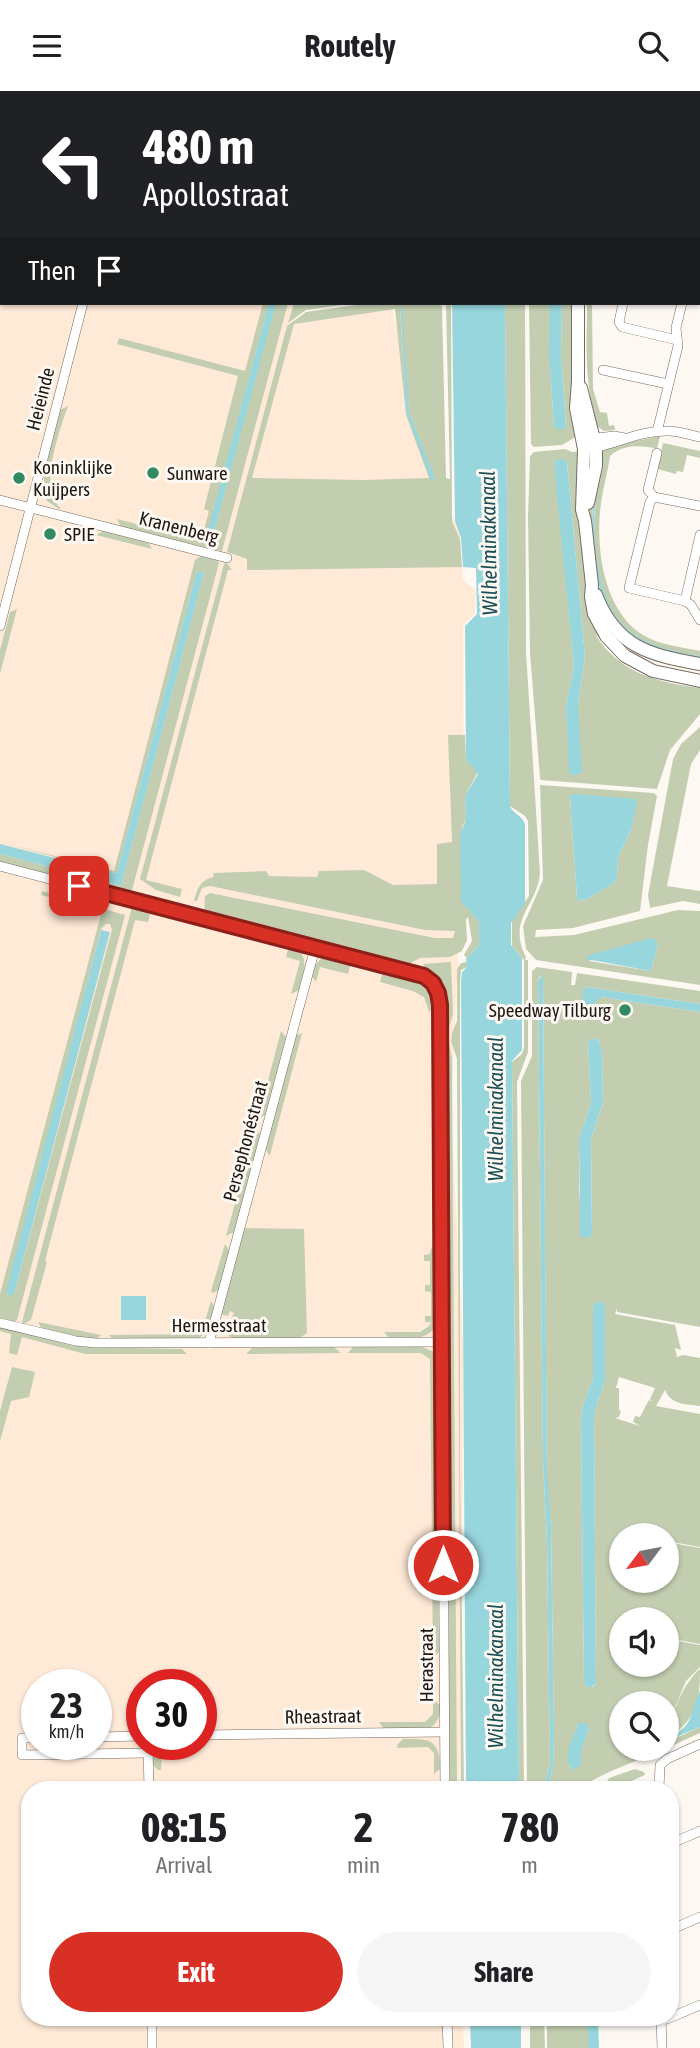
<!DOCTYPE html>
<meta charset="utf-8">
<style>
body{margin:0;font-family:"Asap Condensed",sans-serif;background:#f6f6f6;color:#202124;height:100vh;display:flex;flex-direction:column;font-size:26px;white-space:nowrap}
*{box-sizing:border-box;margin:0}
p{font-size:23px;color:#757577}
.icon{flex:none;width:38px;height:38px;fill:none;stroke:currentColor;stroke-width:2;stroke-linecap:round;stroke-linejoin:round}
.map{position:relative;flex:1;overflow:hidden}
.details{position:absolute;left:21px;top:1690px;width:658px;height:245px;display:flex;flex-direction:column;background:#fff;border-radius:28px;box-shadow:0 2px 5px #0004}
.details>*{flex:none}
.hud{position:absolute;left:0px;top:0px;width:700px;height:214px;box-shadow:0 2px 5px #0004;background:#202124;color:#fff;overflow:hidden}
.needle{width:46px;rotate:238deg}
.controls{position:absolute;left:609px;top:1432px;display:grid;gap:14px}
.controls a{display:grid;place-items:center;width:70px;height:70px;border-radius:50%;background:#fff;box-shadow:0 2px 5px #0004;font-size:35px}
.speed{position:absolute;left:21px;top:1578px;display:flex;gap:14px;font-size:35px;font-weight:700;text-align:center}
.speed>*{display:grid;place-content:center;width:91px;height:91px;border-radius:50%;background:#fff;box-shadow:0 2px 5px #0004;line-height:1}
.speed small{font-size:18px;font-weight:400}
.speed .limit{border:10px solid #d22;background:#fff;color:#111}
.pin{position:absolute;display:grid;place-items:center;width:60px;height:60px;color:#fff;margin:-30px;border-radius:14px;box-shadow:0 4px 10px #0006}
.me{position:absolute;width:77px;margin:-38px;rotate:0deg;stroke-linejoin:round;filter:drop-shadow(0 0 5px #0008)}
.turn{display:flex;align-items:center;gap:24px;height:147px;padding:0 28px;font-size:32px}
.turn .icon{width:91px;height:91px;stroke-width:2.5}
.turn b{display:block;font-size:49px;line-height:60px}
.then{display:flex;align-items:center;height:66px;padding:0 28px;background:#0003;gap:14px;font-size:26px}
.eta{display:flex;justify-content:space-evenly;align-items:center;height:119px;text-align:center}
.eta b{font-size:42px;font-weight:700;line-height:49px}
.action{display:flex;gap:14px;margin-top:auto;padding:14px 28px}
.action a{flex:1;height:80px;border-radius:42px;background:#d93025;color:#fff;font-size:28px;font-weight:700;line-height:80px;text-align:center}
.action a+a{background:#f6f6f6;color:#202124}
header{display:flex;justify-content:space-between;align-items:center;height:91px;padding:0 28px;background:#fff;font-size:32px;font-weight:700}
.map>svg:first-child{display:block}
.built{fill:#ffead8;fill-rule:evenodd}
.green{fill:#c3ceb1;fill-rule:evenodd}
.water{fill:#98d6dd}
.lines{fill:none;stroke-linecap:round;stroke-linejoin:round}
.street-casing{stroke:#776b60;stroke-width:10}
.secondary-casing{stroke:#776b60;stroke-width:14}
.street{stroke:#fff;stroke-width:9}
.secondary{stroke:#fff;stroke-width:12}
.route-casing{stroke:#8d1f18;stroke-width:18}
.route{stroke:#d93025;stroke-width:12}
.poi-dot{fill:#318a60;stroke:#fef8f3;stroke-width:2.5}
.labels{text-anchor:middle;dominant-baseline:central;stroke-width:6;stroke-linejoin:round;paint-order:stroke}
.street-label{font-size:19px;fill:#1d1814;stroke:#fef8f3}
.poi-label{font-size:19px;fill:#1d1814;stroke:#fef8f3;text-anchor:start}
.water-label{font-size:21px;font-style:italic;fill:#194f55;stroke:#fef8f3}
</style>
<header><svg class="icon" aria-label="menu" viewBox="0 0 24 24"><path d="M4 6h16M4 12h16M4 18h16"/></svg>Routely<svg class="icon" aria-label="search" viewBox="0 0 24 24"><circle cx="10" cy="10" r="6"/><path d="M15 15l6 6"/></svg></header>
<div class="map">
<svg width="700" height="1957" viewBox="0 0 700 1957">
<rect width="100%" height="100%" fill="#fef8f3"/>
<path class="built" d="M0 0 179 2H2V212H293L291 229 369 212H390L436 386 460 442 463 489 476 500 475 522 463 535 464 735 451 1020 464 1269 460 1699H30V1927H463L464 1957H0ZM37 1594H96V1654H37ZM142 1594H201V1654H142Z"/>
<g class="green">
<path d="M172 0H383V2H176Z"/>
<path d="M263 212H269L208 443 213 445 275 212H288L222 460 121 436 117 428 201 450 209 420 204 418 238 285 117 253 119 247 245 280Z"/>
<path d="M294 212H355L306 219 288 232Z"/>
<path d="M372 212H439L442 216 446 387 450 388 446 212H451L452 430 460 448 462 476 247 479V468L227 461 287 235 306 221ZM400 215 409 321 434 387 432 389 406 321ZM395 218 406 324 429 387 364 389 252 387 294 233Z"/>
<path d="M505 212H525L526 561 540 783C536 816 507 829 526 866L525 869H528V961L517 991 524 1699H519L512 971 522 963 524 956V869L512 855V830L529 805 528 730 525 725 510 715Z"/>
<path d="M529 212H550V277L554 335 563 338 566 335 561 263 562 212H574L577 345 562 354 534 356 531 353Z"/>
<path d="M583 212H585V290L587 305 594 320C584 286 587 248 587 212H592L593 298 600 321 607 322 609 335 614 334 615 339 604 340 597 335 583 298Z"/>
<path d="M68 315C60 338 37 400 61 417L59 418 47 410C37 389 54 342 60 319Z"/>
<path d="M660 345 657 358C641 354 623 353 610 365 608 381 603 396 601 412 595 455 603 520 643 544 660 554 681 556 700 560V565C681 562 661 560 643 550 597 525 591 463 595 416 596 398 605 381 603 363L593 406 592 438 597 487 605 513 616 531 638 550 668 562 700 568V570C675 566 650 563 630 547 582 510 583 414 600 361L606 356Z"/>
<path d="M663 352 700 360V367L687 364 683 381 677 380 676 383 657 378Z"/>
<path d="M565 358 572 361 582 360 580 431 614 560 700 595C668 589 638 586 614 563 607 557 602 549 595 543 619 582 657 591 700 597V623L670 659 657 698 541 689 540 687 530 562 528 426 530 365 534 361ZM559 368H564L567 371 585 565 578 613 577 683 572 684 566 614 574 576 555 372Z"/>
<path d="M103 440 148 451 152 458 96 444Z"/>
<path d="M201 465 218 470 219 472 131 803 0 771V763L121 795 204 482 197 480 117 781 114 782 0 751 114 780 195 469Z"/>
<path d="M227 472 232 479H228L146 789 182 798 180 806 156 799 140 788 224 473Z"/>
<path d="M17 518 0 583V559L10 521Z"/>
<path d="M700 636V659L691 673 667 795 700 800V813L683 810 650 817 648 804 673 668 681 653Z"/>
<path d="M448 644H465L466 669 478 681 465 705 466 729 462 736 466 815 479 831V854L467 867 464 864 472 850 468 826 466 829 467 849 462 860 450 866 420 867 405 875 204 823 205 805 210 802 435 847H453L455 840 425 839 210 795 202 797 197 810H194C197 797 201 788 214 786L213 782 266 780 269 785 317 786 319 780 364 779 393 794 437 793V753L452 751Z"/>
<path d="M540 694 654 702 657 705 648 754 640 820 573 837 536 839 535 846 574 844 678 819 700 820V894L536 869 526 858 523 835 543 789ZM570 706 631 739 618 766 617 784 614 792 587 808 580 810 577 807ZM651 848 658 853 651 880 589 870Z"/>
<path d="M42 800 125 824 17 1229 14 1231 0 1227V1203L102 820 41 804ZM106 833H110L112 839 14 1203 7 1204 101 838Z"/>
<path d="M135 814 145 817 150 824 148 831 135 829 45 1170 47 1171 31 1229 24 1233 22 1231 132 816Z"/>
<path d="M295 856C311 868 303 883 299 899L291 903 300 870 286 866 288 859Z"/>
<path d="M326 865 346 868 350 875 348 883 320 876 316 891 311 884C314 875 317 869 326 865Z"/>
<path d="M451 871 453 923 447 944 452 967 457 1699H449L443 903C441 888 429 885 423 873Z"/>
<path d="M467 871V876L461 879 460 892V1377L464 1699H461L457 968 451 950 452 942 457 930V878L461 872Z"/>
<path d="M537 876 572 881 571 894H575L577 882 700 900V913L586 896 601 906 700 921V1236L617 1221V1218L615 1223 675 1234 681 1259 675 1257 677 1266 683 1264 700 1267V1315C686 1313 671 1314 665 1299L656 1315 700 1323V1456L667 1450V1444H621V1489H667V1451L700 1457V1553L667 1547V1528H631L629 1523 624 1526 626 1528H621V1573H667V1548L700 1554V1576L686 1590 667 1636V1612H621V1657H661L662 1659 609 1681 573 1699H559L566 1695 547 1699 553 1676 554 1641 551 1434 547 1404 543 886 540 885 538 890 543 1371 547 1449 550 1674 543 1699H527L521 990 532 965V880ZM596 947 599 950 602 963 603 1012 591 1048 592 1143 588 1146H583L579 1100V1047L591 1012 588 952 590 948ZM596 1211H601L605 1215V1289L594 1322 596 1592 593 1596H587L584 1592 581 1329 583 1314 593 1287V1215ZM619 1286 655 1297 650 1308 652 1310 649 1309 640 1326 635 1325 633 1331 640 1335 615 1327 619 1326 621 1320 619 1319V1297H616ZM578 1633 589 1638 581 1660V1673L571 1678C566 1661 572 1649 578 1633Z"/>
<path d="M389 879C411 885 431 889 434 916L429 921 424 906 413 900 380 891 382 883Z"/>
<path d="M281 940 286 946 265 1024 258 1028Z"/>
<path d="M302 942 270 1064H269L265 1057 296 944Z"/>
<path d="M256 1037 260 1044 234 1141 226 1145Z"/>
<path d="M244 1137 304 1138 307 1242 298 1248 236 1249 224 1242 220 1229 229 1232 234 1222 230 1220 228 1225 221 1223Z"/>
<path d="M225 1153 229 1159 219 1199 213 1202 211 1200Z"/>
<path d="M431 1156 436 1161V1235C426 1251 406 1247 389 1247L384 1241H420L429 1235 431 1231H425V1225H431V1201L425 1200V1194H430V1170H424V1164L430 1163Z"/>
<path d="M211 1210 214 1215C211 1229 210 1242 196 1249L115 1250 109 1244 201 1243Z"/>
<path d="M38 1231 101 1244 96 1249 42 1238Z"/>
<path d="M0 1236 83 1256 182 1258 187 1263H85L22 1246 17 1264 9 1262 11 1243 0 1240Z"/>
<path d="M334 1256 341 1262 246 1263 252 1257Z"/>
<path d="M353 1256H422L432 1260 436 1268 439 1561 433 1567 430 1268 421 1262H348Z"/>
<path d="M12 1276 35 1281 29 1306 11 1310 0 1350V1320Z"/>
<path d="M700 1578C700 1614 696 1627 668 1648L669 1650 700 1636V1642L667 1657C667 1633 681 1594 700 1578Z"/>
<path d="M433 1608 440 1614C440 1625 438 1633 427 1639L385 1640 379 1631H425L433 1623Z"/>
<path d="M403 1648C429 1648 440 1647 440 1678L434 1683V1662L428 1656 397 1657 398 1653Z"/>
<path d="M156 1654H196L198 1659 162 1660 161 1679H158L152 1673V1660Z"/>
<path d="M635 1678 644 1681 645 1684 611 1699H602L609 1687Z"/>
<path d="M530 1927H544L545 1957H530Z"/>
<rect x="547" y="1927" width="41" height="30"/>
</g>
<g class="water">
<path d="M269 212H275V216L213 445 207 443Z"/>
<path d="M452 212H505L510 715C513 723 522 724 525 733V813L511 832V854L522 867V959L512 970 519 1699H466L461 892 462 881 467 876 466 868 479 854V831L461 810 460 743 466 729 465 705 478 683 466 669 465 535 477 523 476 477 463 476 461 447 455 430Z"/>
<path d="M550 212H562L561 263 566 335 563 339H558L554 335 549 263Z"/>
<path d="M400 213 402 219 409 321 435 388 431 389 406 321Z"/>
<path d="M603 364 604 366C602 382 597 398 595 414 593 432 595 450 597 468 606 536 636 555 700 565V568C674 563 650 560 629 543 583 508 587 413 603 364Z"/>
<path d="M558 368H564L567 371 585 565 578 613 582 680 580 683 572 684 569 682 566 614 574 576 556 395 555 372Z"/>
<path d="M197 480 204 482 121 795 0 763V753L114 782 117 781Z"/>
<path d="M573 703 636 708 637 712 631 739 618 766 617 785 614 792 587 808 579 810 577 807 570 706Z"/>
<path d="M101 839 110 841 14 1203 9 1205 6 1201Z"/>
<path d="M651 847 655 848 658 853 651 880 586 868 589 864Z"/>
<path d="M541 885 543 886 547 1384 551 1434 554 1641 553 1676 547 1699H543L550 1674 547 1449 543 1371 538 890Z"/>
<path d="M586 896 700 913V921L601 906 590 916 585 917 582 914 583 899Z"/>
<path d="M596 947 599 950 602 963 603 1012 591 1048 592 1143 588 1147H583L580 1143 579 1047 591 1012 588 952 590 948Z"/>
<rect x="121" y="1205" width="25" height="24"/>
<path d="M596 1211H601L605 1214V1289L594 1322 596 1592 592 1596H587L584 1592 581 1329 583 1314 593 1287V1215Z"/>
<path d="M700 1600V1636L668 1649V1647C697 1633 688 1623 700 1600Z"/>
<path d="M583 1631 587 1633 589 1638 581 1660V1673L573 1679C561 1667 573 1647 578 1633Z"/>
<path d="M470 1927H521V1957H471Z"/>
<path d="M588 1927H598L599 1957H588Z"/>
</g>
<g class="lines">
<defs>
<g id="street">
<path d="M137 2V0"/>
<path d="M651 2 652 0"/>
<path d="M698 27H700"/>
<path d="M0 113H2"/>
<path d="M698 155H700"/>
<path d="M623 212 619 231 622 236 677 249"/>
<path d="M603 279 668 293"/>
<path d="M657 341 678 255 676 237 682 212"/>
<path d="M589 348 614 345 625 347"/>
<path d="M593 357C618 352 640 340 666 340 677 339 689 344 700 346"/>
<path d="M657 362 648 399 654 406 700 415"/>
<path d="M654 406 650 411 629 497 685 510"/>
<path d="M0 409 227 467"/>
<path d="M685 510 700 444"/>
<path d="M685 510 691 514 700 529"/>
<path d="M0 535 83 212"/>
<path d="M0 775C105 802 209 830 314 857 349 866 388 869 422 884 435 889 438 901 440 914L445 1699"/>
<path d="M0 1232 76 1250 96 1252 441 1251"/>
<path d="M209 1252 315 857"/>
<path d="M201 1644 444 1641"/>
<path d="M96 1646 142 1645"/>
<path d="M37 1647H22V1664L148 1662"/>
<path d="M148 1654 149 1699"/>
<path d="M659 1699 660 1674 667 1668 700 1653"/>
<path d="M670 1753 700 1740"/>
<path d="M670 1839 700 1826"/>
<path d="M152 1927V1957"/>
<path d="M447 1927 448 1957"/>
<path d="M661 1927 662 1957"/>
<path d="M661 1929 667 1928 700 1914"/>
</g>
<g id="secondary">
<path d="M574 0V2"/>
<path d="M578 212V290L576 317 584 358 582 419 585 430 592 494 591 506 594 523 606 545 625 565 653 580 700 590"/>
<path d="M581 297 596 356V375L588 412"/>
<path d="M596 504C616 556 649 564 700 573"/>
</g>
</defs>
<use href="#street" class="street-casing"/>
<use href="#secondary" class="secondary-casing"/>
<use href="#street" class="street"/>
<use href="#secondary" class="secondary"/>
</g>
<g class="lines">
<defs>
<path id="route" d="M79 795 424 885 433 892 438 902 440 914 443 1474"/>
</defs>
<use href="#route" class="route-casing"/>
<use href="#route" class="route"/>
</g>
<g class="poi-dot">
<circle cx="153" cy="382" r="7"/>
<circle cx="19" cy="387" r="7"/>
<circle cx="50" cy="443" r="7"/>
<circle cx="625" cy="919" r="7"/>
</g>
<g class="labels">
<g class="street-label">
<text transform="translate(40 308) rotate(-76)">Heieinde</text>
<text transform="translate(179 436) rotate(14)">Kranenberg</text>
<text transform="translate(245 1050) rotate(-75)">Persephonéstraat</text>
<text x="219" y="1234">Hermesstraat</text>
<text transform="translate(426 1574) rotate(-90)">Herastraat</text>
<text transform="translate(323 1625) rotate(-1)">Rheastraat</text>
</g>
<g class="poi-label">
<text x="33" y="376">Koninklijke<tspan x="33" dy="22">Kuijpers</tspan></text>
<text x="167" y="382">Sunware</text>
<text x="64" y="443">SPIE</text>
<text x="611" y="919" text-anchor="end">Speedway Tilburg</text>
</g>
<g class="water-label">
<text transform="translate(488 452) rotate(-91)">Wilhelminakanaal</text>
<text transform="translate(495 1018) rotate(-90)">Wilhelminakanaal</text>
<text transform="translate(495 1585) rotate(-90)">Wilhelminakanaal</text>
</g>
</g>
</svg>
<div class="controls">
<a><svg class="needle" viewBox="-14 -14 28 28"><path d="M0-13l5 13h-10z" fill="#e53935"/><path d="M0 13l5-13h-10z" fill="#757577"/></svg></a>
<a><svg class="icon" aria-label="sound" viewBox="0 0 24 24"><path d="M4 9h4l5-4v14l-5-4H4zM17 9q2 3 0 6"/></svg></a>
<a><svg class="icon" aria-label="search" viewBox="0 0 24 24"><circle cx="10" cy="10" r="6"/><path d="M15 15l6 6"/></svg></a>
</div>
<div class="speed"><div>23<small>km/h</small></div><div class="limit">30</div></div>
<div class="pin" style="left:79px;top:795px;background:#d93025"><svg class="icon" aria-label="arrive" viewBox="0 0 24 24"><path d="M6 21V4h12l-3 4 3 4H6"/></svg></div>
<svg class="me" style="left:443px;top:1474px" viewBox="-20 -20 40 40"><circle r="17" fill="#d93025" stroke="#fff" stroke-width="3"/><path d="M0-11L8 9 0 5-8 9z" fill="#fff"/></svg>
<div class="hud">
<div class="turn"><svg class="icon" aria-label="left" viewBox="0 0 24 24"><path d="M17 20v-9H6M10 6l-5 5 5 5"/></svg><div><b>480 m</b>Apollostraat</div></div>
<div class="then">Then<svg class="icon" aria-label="arrive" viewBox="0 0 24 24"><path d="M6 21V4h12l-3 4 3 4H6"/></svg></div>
</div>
<section class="details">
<div class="eta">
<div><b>08:15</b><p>Arrival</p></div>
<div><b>2</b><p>min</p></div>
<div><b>780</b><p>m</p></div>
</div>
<div class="action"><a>Exit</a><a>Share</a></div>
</section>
</div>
